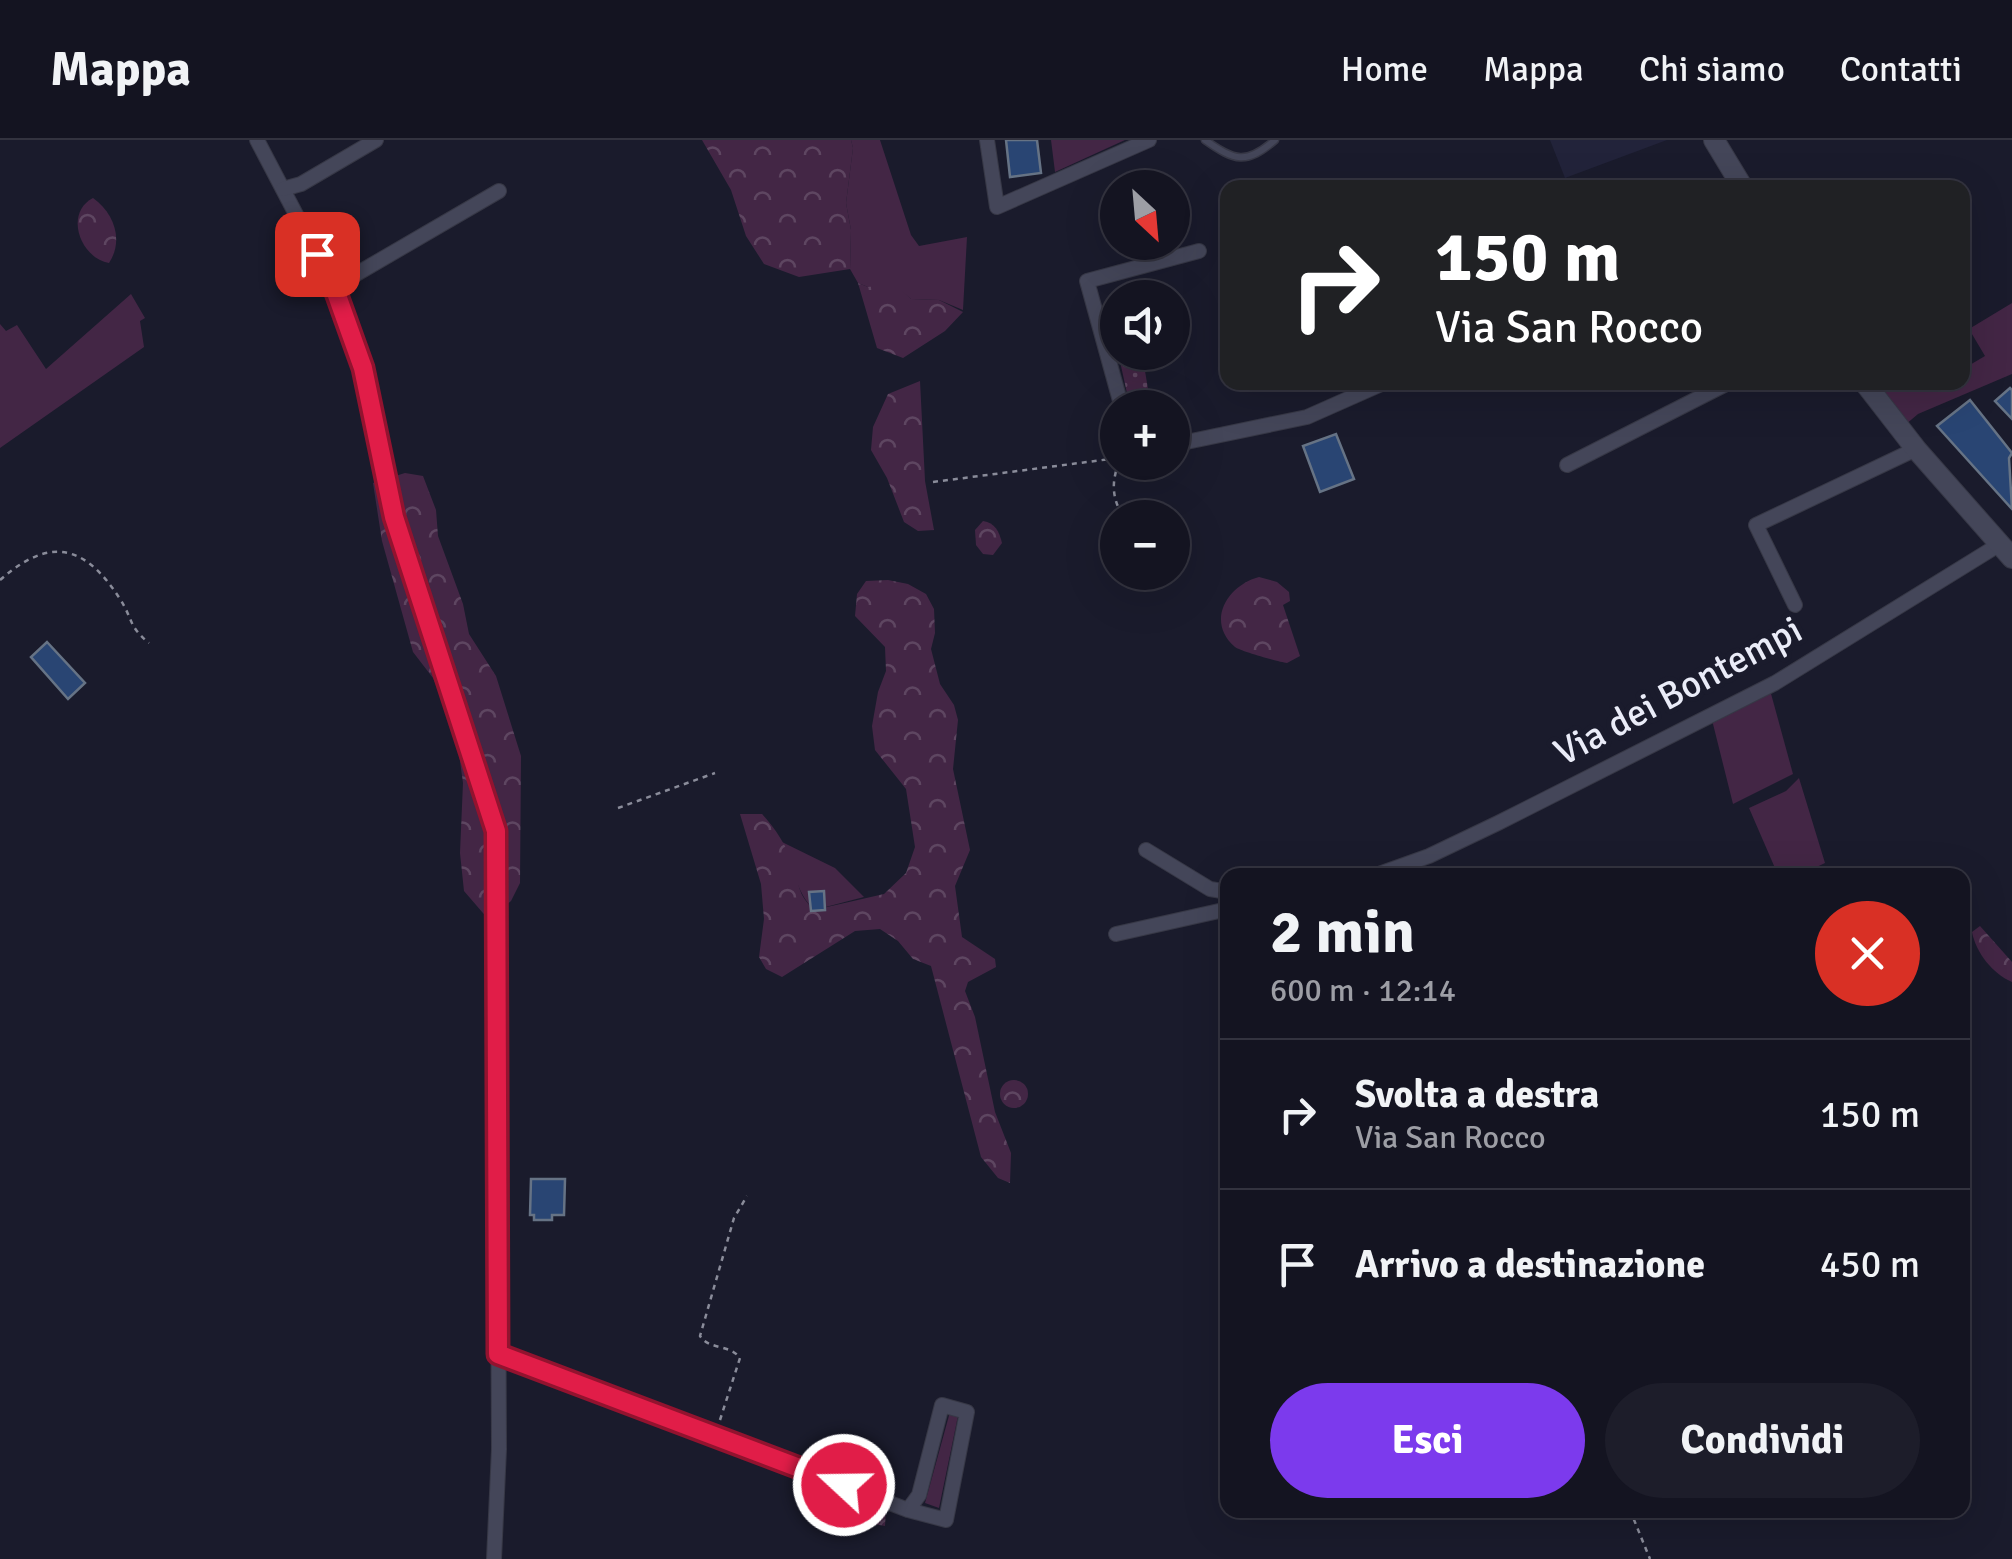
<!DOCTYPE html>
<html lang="it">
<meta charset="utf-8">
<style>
body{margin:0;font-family:Signika,sans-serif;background:#1d1d2a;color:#f1f3f6;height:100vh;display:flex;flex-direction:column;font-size:38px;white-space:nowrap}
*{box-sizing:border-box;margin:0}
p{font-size:32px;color:#9d9ea5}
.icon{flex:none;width:55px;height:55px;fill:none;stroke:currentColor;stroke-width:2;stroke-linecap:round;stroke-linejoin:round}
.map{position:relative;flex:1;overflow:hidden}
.details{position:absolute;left:1220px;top:728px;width:750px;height:650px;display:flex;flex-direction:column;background:#141421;border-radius:20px;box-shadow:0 10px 40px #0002,0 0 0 2px #33333f}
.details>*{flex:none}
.top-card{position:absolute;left:1220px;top:40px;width:750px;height:210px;border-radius:20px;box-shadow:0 10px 40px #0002,0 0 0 2px #33333f;background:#202124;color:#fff;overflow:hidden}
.needle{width:65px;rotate:154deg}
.tools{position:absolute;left:1100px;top:30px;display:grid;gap:20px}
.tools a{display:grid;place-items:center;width:90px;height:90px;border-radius:50%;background:#141421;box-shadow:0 10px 40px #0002,0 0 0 2px #33333f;font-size:50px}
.pin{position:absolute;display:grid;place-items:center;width:85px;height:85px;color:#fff;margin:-42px;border-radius:20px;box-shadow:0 5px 15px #0006}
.me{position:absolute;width:110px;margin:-55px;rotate:291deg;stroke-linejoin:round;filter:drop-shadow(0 0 8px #0008)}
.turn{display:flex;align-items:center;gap:35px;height:210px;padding:0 50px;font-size:45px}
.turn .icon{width:130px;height:130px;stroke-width:2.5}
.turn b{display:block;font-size:70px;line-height:85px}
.round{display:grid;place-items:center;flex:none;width:105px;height:105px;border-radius:52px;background:#1d1d2a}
.summary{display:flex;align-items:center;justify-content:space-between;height:170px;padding:0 50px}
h1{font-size:60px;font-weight:800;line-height:75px}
.cta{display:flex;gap:20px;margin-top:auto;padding:20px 50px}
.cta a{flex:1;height:115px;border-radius:60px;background:#7c3aed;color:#fff;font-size:40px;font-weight:800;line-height:115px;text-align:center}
.cta a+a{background:#1d1d2a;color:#f1f3f6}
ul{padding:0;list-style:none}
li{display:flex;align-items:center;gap:30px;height:150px;padding:0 50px;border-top:2px solid #33333f}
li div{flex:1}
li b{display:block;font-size:38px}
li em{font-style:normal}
header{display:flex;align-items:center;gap:60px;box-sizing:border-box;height:140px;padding:0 50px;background:#141421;border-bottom:2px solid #33333f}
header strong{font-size:48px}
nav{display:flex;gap:55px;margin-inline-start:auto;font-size:35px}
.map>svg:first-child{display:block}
.built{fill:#22233a}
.grass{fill:#432645}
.forest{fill:url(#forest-crowns)}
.park{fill:url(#park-dots)}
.building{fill:#294573;stroke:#667385;stroke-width:2.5}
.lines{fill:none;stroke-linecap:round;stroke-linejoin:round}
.lane-casing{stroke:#373846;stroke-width:9}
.street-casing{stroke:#373846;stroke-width:16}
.secondary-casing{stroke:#373846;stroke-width:22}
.path{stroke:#8a8c9a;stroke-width:2.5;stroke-dasharray:5 5;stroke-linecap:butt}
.lane{stroke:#444659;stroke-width:6}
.street{stroke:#444659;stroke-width:14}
.secondary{stroke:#444659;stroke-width:20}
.route-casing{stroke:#92132f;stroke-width:25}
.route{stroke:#e11d48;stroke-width:18}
.labels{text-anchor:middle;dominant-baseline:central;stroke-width:10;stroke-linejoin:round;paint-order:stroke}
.street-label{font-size:38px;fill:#eaecf8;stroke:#1a1b2c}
</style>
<header>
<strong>Mappa</strong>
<nav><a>Home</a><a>Mappa</a><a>Chi siamo</a><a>Contatti</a></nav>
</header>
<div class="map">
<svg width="2012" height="1419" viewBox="0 0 2012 1419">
<defs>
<pattern id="forest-crowns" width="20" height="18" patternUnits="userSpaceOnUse" patternTransform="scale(2.5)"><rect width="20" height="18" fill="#432645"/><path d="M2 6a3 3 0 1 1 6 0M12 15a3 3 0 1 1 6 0" fill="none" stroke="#5e4661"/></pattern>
<pattern id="park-dots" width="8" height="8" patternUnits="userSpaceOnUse" patternTransform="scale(2.5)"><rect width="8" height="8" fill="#432645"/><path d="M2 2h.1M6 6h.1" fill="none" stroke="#5e4661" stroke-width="1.8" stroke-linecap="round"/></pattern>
</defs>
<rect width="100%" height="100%" fill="#1a1b2c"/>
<path class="built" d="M1550 0H1667L1565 38Z"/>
<g class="grass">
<path d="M851 0H880L911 95 919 106 967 97 963 170 939 160 911 159 899 149 868 147 858 143 850 129 851 90 846 63 853 8Z"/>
<path d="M1051 0H1125L1055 32Z"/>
<path d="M131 154 145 178 140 181 144 207 0 308V184L6 191 17 185 46 229Z"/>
<path d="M2012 163V234L1918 274 1905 285 1876 243 1962 242 1963 229 1985 216 1969 189Z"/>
<path d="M1770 550 1793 634 1733 664 1712 580Z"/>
<path d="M1799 638 1825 723 1800 735H1778L1749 668 1786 651Z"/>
<path d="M782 702 835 728 864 757 814 770C795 751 794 726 782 702Z"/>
<path d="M950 1272 958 1276 939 1368 925 1363Z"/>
</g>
<g class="forest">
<path d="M702 0H851L853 8 846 63 851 90 850 129 799 137 764 124 746 96 731 50Z"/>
<path d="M93 58C114 73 124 100 109 123 80 118 64 73 93 58Z"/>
<path d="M858 143 868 147 894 143 911 159 939 160 963 172 945 191 903 218 877 208Z"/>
<path d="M920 241 925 341 934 390 918 391 904 382 887 338 871 310 873 287 888 254Z"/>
<path d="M405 333 423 336 436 370 438 396 463 464 469 494 496 536 521 616 520 743 511 761 489 780 464 751 460 713 463 643 455 584 433 538 413 512 382 401 373 343Z"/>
<path d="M983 381C995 383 999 391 1002 403L993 415 983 414 976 405 975 390Z"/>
<path d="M1259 437 1277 442 1289 452 1290 461 1283 465 1300 516 1287 523C1279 522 1240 511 1235 507 1205 481 1228 445 1259 437Z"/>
<path d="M888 440 908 444 926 454 934 469 935 493 931 509 940 544 954 565 958 580 953 629 970 710 955 746 962 797 995 819 996 827 968 842 965 851 975 877 995 972 1011 1013 1010 1043 998 1038 981 1017 931 826 913 819 898 801 880 789 855 791 782 837 766 829 759 817 764 779 761 744 740 674H762C775 688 787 706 793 725 801 747 796 752 814 770L884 754 906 733 915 707 906 649 875 610 872 586 878 552 886 531 885 507 855 476 857 454 866 441Z"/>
<path d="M1980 786 2012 822V842C1993 834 1976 813 1972 792Z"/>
<circle cx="1014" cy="954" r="14"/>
<path d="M832 1349 886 1370 885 1386C864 1383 836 1376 826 1358Z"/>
</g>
<path class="park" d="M1118 212 1142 213 1151 267H1130Z"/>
<g class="building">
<path d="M1006 0H1037L1041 33 1010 37Z"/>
<path d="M2010 248 2012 250V279L1995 261Z"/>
<path d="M1970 260 2012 313 2009 318 2012 369 1937 286Z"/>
<path d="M1336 294 1354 339 1320 352 1303 306Z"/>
<path d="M47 502 85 543 68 559 31 517Z"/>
<path d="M824 751 825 770 811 771 809 752Z"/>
<path d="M531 1039H565L564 1075H552V1080H534V1075H530Z"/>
</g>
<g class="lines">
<defs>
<path id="lane" d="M1205 0C1235 21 1246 25 1275 0"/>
<g id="street">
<path d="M257 0 334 147 363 228 394 377 496 691 499 1309 494 1419"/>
<path d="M987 0 997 67 1149 0"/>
<path d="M283 49 301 44 376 0"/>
<path d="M334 147 499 51"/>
<path d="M1122 268 1087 141 1199 111"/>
<path d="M1172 305 1307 277 1386 242"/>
<path d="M1567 325 1730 242"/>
<path d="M1795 465 1756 385 1916 309"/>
<path d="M1146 710 1210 749 1228 752"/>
<path d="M1376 735 1429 716 1498 683 1775 543 2000 404"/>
<path d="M1116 794 1228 769"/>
<path d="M498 1213 908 1370 946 1380 967 1272 942 1265 919 1355 908 1370"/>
</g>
<g id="secondary">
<path d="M1714 0 1743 48"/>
<path d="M1864 242 1916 309 2012 418"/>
</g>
</defs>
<use href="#lane" class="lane-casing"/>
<use href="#street" class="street-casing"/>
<use href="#secondary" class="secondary-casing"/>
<g class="path">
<path d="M1119 322C1111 343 1112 359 1124 378"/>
<path d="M933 342 1118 318"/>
<path d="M0 440C49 397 84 403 120 459 133 479 128 486 149 503"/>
<path d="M618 668 715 633"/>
<path d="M720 1280 740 1218C730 1204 709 1210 700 1196L734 1078 747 1056"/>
<path d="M1630 1370 1650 1419"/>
</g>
<use href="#lane" class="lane"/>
<use href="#street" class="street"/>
<use href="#secondary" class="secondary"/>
</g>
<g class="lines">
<defs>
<path id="route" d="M317 114 334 147 363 228 394 377 496 691 498 1214 844 1345"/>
</defs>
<use href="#route" class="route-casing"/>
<use href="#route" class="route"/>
</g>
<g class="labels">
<g class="street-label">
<text transform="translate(1678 551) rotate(-28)">Via dei Bontempi</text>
</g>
</g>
</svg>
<div class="tools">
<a><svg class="needle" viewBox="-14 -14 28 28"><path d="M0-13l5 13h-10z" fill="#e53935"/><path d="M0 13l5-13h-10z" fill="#9d9ea5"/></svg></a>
<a><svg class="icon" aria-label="sound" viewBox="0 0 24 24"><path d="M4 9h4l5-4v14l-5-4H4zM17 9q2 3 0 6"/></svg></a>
<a>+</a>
<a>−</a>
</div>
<div class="pin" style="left:317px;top:114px;background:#d93025"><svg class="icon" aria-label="arrive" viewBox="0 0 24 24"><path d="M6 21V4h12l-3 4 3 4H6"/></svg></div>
<svg class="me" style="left:844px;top:1345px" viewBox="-20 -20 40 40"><circle r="17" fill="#e11d48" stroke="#fff" stroke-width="3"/><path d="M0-11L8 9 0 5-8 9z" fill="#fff"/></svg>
<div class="top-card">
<div class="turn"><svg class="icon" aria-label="right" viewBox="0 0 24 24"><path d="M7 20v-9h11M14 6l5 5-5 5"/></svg><div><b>150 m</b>Via San Rocco</div></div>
</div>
<section class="details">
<div class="summary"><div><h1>2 min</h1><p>600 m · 12:14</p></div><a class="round" style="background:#d93025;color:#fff"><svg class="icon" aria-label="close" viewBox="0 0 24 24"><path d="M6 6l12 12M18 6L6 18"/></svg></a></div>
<ul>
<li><svg class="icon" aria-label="right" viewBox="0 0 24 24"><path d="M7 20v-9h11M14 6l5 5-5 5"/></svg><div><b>Svolta a destra</b><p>Via San Rocco</p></div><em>150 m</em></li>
<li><svg class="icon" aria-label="arrive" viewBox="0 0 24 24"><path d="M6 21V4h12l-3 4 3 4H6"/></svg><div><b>Arrivo a destinazione</b></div><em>450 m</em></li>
</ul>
<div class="cta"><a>Esci</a><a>Condividi</a></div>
</section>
</div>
